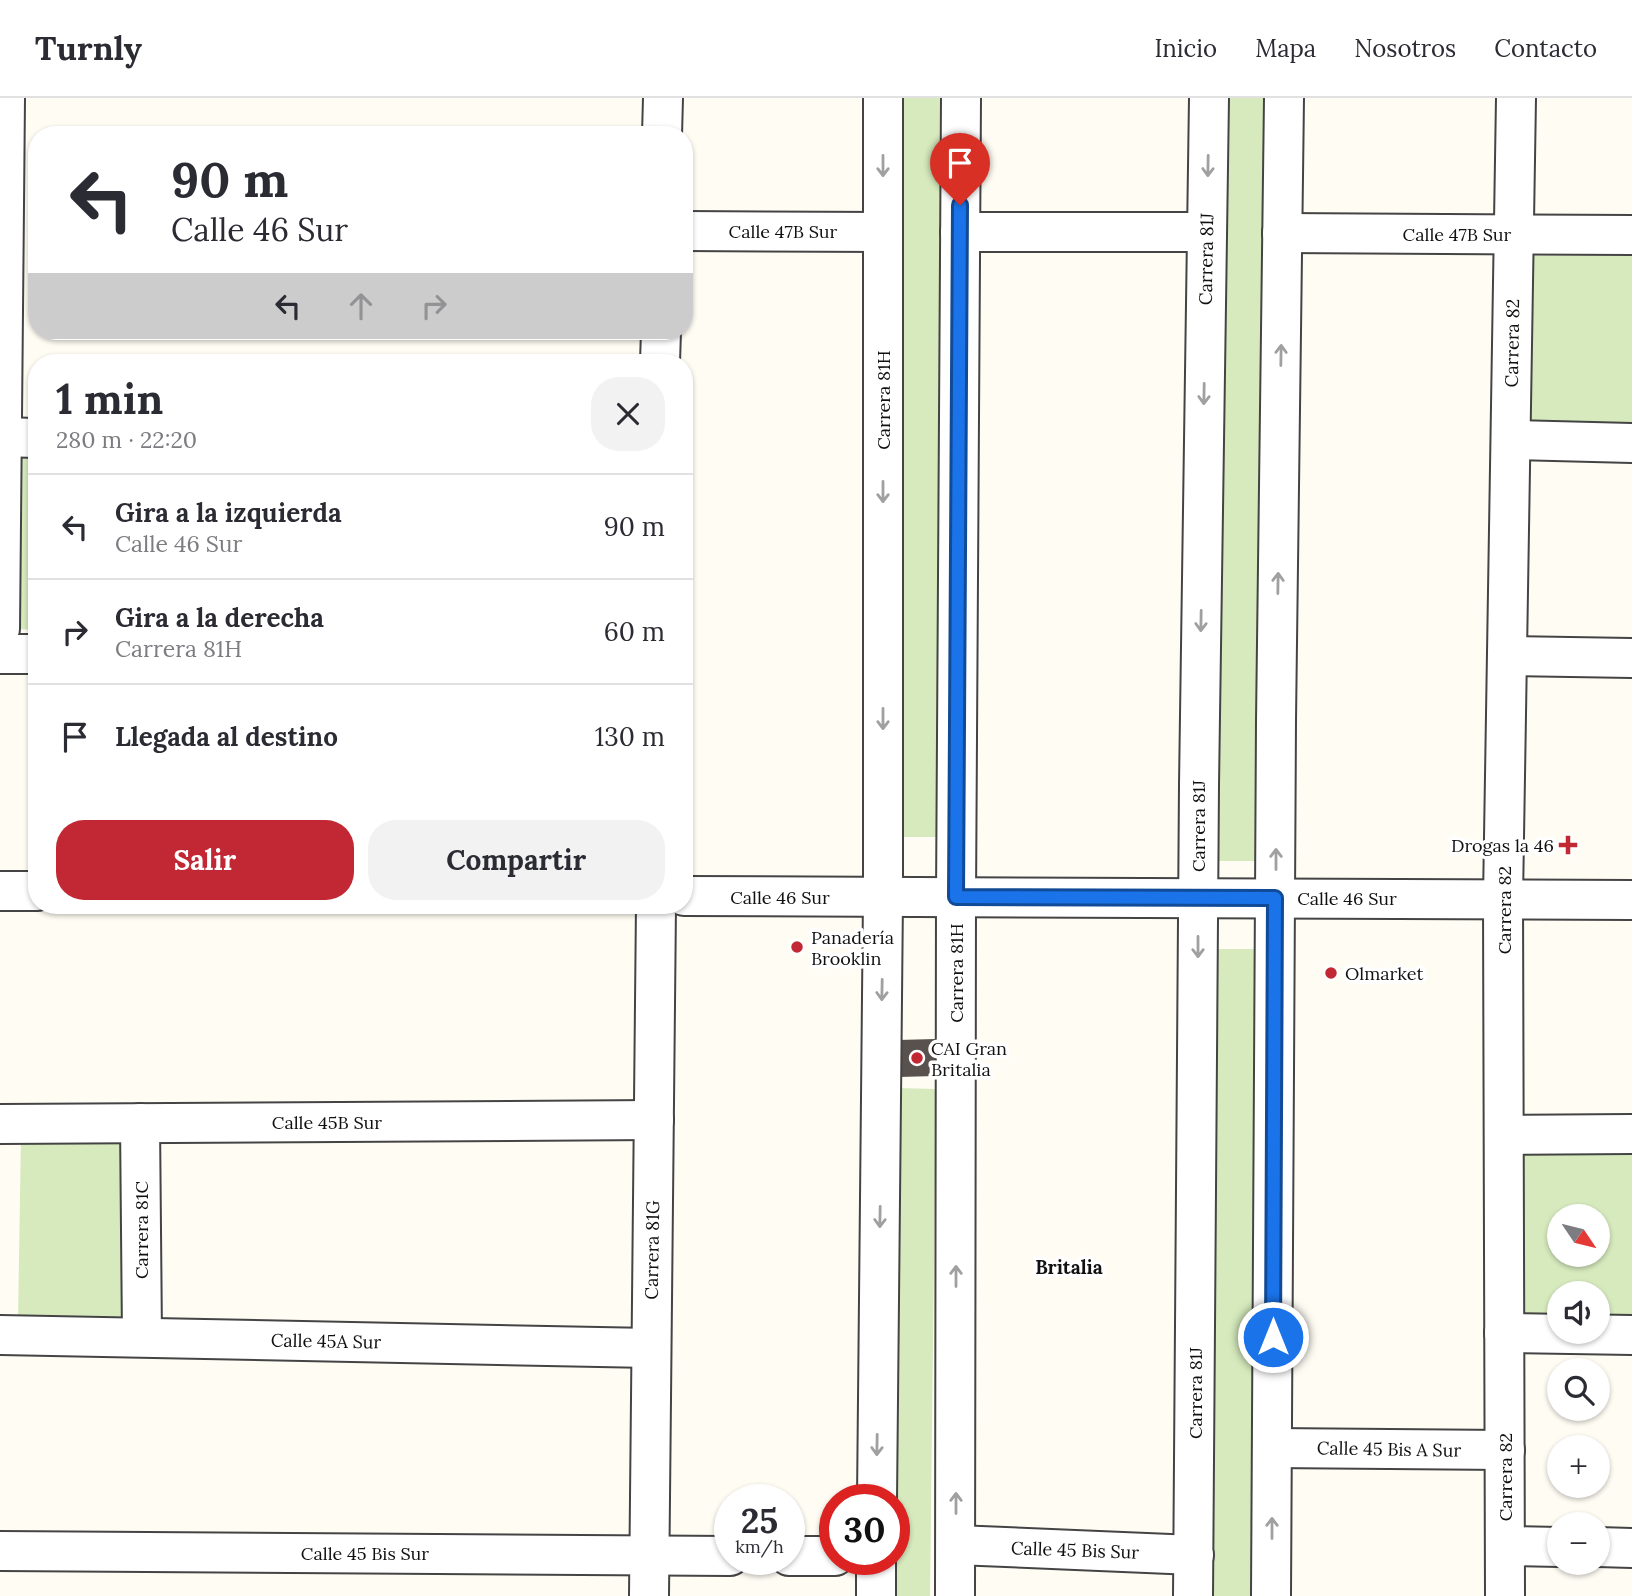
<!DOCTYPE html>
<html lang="es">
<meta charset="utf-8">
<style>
body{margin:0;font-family:Lora,serif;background:#f2f2f3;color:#2b2b33;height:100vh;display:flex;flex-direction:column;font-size:26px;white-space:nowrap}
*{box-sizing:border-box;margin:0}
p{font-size:23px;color:#7c7c81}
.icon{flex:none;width:38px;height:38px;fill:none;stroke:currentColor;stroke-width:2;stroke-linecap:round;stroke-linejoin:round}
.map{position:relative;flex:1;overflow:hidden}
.panel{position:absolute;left:28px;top:256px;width:665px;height:560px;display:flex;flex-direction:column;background:#fff;border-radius:28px;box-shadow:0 2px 5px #0004}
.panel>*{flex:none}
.top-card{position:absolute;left:28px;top:28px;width:665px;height:214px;border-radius:28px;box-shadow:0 2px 5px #0004;background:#fff;color:#2b2b33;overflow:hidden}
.needle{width:46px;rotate:125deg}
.fabs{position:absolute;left:1547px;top:1106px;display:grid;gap:14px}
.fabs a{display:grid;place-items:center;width:63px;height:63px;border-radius:50%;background:#fff;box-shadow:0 2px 5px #0004;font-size:35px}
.speed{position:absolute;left:714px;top:1386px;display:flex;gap:14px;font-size:35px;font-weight:700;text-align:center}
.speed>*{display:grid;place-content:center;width:91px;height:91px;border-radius:50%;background:#fff;box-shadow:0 2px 5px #0004;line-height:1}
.speed small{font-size:18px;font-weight:400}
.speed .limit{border:10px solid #d22;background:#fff;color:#111}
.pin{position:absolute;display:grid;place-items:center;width:60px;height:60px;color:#fff;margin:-72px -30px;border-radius:50% 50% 50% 0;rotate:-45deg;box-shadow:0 0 7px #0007}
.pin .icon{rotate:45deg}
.me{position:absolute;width:77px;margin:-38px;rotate:0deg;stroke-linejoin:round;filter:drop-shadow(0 0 5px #0008)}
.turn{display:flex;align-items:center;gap:24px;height:147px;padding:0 28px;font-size:32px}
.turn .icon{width:91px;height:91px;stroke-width:2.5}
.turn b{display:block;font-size:49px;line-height:60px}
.lanes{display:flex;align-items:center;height:66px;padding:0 28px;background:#0003;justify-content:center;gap:35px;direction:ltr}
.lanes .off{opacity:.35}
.round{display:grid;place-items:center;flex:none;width:74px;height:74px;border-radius:28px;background:#f2f2f3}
.summary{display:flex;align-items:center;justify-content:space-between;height:119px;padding:0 28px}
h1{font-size:42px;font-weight:700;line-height:52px}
.cta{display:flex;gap:14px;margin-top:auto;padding:14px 28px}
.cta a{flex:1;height:80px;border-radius:28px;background:#c12834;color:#fff;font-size:28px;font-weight:700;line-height:80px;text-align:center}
.cta a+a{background:#f2f2f3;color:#2b2b33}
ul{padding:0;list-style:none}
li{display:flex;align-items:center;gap:21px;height:105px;padding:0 28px;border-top:2px solid #e1e1e2}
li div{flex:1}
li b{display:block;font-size:26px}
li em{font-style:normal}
header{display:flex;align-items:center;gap:42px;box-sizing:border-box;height:98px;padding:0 35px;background:#fff;border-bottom:2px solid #e1e1e2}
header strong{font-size:33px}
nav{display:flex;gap:38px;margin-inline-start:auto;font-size:24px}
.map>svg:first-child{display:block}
.green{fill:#d6eabd;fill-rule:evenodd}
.pitch{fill:#e6f1cf}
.building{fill:#59514d}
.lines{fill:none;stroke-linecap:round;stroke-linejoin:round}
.minor-casing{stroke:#444;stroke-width:42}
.tertiary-casing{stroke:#444;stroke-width:42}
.minor{stroke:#fff;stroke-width:38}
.tertiary{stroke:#fff;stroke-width:38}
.oneway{stroke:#a0a0a0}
.route-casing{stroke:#114b97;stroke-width:18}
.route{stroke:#1a73e8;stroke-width:12}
.poi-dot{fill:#c12834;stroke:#fff;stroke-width:2.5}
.labels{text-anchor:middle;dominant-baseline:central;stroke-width:7;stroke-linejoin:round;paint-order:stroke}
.street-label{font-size:18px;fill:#111;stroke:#fff}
.poi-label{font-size:18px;fill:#111;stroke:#fff;text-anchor:start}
.neighbourhood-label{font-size:19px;font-weight:bold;fill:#111;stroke:#fff}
</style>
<header>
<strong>Turnly</strong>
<nav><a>Inicio</a><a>Mapa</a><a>Nosotros</a><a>Contacto</a></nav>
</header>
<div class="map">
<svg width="1632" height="1498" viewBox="0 0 1632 1498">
<rect width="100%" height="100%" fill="#fffcf4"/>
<g class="green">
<path d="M903 0H944L943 739H902Z"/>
<path d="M1222 0H1267L1255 763H1211Z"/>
<path d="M1632 157V334L1520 332 1523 158Z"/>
<path d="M18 355H37V532L16 531Z"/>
<path d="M1217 851H1262L1257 1498H1212Z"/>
<path d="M898 990 936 991 930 1498H893Z"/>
<path d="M21 1038 129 1039 126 1223 18 1222Z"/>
<path d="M1522 1054H1632V1218H1598V1195H1559V1218H1521ZM1559 1118H1598V1157H1559Z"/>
</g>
<path class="pitch" d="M32 388H37V517H31Z"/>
<path class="building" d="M935 941V978L899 979 898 942Z"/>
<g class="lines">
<defs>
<g id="minor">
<path d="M662 37 663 0"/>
<path d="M684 133 883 134"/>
<path d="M960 134H1207"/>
<path d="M1282 135 1632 137"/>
<path d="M660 264 661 233"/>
<path d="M0 339 37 340"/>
<path d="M1511 342 1632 345"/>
<path d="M0 531 5 0"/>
<path d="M0 556H37"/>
<path d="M1507 558 1632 560"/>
<path d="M140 1025 142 1239"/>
<path d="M0 1026 654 1022"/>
<path d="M1504 1037 1632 1036"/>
<path d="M1504 1235 1632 1237"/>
<path d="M0 1237 651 1250"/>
<path d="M1273 1350 1505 1352"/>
<path d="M956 1447 1194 1457"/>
<path d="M1505 1448 1559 1449"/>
<path d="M1598 1449 1632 1450"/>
<path d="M0 1453 730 1458"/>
<path d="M789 1458H835"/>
<path d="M649 1498 656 807"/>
<path d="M1193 1498 1199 687 1209 0"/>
<path d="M1271 1498 1276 623 1284 0"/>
<path d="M1505 1498 1503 801 1516 0"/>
</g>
<g id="tertiary">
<path d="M0 793H37"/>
<path d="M684 798 1632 802"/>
<path d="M877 1402 883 799V0"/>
<path d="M876 1498V1461"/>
<path d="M955 1498 956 799 961 0"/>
</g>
</defs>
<use href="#minor" class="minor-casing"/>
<use href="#tertiary" class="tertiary-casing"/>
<use href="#minor" class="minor"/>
<use href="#tertiary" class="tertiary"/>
</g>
<defs><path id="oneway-shaft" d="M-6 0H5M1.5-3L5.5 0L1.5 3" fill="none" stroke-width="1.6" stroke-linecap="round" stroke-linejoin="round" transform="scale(1.75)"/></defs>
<g class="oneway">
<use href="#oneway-shaft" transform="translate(883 68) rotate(90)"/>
<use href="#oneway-shaft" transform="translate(1208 68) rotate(91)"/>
<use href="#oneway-shaft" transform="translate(1281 257) rotate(-89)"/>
<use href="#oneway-shaft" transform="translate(1204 296) rotate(91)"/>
<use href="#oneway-shaft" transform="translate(883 394) rotate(90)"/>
<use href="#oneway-shaft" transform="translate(1278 485) rotate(-89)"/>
<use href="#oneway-shaft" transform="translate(1201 523) rotate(91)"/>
<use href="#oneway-shaft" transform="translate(883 621) rotate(90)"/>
<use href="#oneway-shaft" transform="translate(1276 761) rotate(-90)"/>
<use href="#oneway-shaft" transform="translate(1198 849) rotate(90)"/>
<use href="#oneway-shaft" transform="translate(882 892) rotate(91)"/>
<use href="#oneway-shaft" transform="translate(880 1119) rotate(91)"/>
<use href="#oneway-shaft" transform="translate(956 1178) rotate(-90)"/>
<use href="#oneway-shaft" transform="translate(877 1347) rotate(91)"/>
<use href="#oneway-shaft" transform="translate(956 1405) rotate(-90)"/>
<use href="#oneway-shaft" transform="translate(1272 1430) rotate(-90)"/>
</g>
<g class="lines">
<defs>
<path id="route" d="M960 107 956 799 1275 800 1273 1239"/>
</defs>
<use href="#route" class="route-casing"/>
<use href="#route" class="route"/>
</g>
<g class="poi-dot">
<path d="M1564.5 736.5h7v7h7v7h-7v7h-7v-7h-7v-7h7z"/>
<circle cx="797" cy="849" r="7"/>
<circle cx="1331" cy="875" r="7"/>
<circle cx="917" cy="960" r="7"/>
</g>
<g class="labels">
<g class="street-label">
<text x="783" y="133">Calle 47B Sur</text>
<text x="1457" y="136">Calle 47B Sur</text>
<text transform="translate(1206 161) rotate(-89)">Carrera 81J</text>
<text transform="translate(1512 245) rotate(-89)">Carrera 82</text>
<text transform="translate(883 302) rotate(-90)">Carrera 81H</text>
<text transform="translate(1198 728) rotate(-90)">Carrera 81J</text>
<text x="780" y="799">Calle 46 Sur</text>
<text x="1347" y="800">Calle 46 Sur</text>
<text transform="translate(1504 812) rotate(-90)">Carrera 82</text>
<text transform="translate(956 875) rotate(-90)">Carrera 81H</text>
<text x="327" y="1024">Calle 45B Sur</text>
<text transform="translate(141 1132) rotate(-90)">Carrera 81C</text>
<text transform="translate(652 1152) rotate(-89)">Carrera 81G</text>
<text transform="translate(326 1243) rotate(1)">Calle 45A Sur</text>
<text transform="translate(1195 1295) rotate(-90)">Carrera 81J</text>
<text transform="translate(1389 1351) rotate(1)">Calle 45 Bis A Sur</text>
<text transform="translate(1505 1379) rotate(-90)">Carrera 82</text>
<text transform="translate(1075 1452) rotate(2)">Calle 45 Bis Sur</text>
<text x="365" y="1455">Calle 45 Bis Sur</text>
</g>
<g class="poi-label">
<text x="1554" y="747" text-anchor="end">Drogas la 46</text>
<text x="811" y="839">Panadería<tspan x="811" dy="21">Brooklin</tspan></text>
<text x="1345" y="875">Olmarket</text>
<text x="931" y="950">CAI Gran<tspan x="931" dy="21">Britalia</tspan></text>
</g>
<g class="neighbourhood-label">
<text x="1069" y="1169">Britalia</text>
</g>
</g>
</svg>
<div class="fabs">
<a><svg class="needle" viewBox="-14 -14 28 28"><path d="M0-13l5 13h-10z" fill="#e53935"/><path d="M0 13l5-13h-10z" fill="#7c7c81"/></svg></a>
<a><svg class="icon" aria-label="sound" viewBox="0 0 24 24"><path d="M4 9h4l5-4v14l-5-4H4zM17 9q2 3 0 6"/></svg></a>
<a><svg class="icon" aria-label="search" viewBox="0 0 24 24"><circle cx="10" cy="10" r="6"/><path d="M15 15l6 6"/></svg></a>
<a>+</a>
<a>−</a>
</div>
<div class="speed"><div>25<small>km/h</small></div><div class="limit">30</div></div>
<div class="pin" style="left:960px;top:107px;background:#d93025"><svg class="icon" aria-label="arrive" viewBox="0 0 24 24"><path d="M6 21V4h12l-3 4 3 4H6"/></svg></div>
<svg class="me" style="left:1273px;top:1239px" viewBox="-20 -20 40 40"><circle r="17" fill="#1a73e8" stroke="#fff" stroke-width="3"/><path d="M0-11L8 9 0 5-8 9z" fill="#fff"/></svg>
<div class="top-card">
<div class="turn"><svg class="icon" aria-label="left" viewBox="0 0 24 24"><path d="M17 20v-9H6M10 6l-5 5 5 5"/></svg><div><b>90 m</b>Calle 46 Sur</div></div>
<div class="lanes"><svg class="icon" aria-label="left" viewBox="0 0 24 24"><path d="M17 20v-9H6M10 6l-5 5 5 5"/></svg><svg class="icon off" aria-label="ahead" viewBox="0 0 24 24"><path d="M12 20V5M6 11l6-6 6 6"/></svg><svg class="icon off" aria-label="right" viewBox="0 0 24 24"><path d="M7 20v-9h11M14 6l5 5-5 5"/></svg></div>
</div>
<section class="panel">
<div class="summary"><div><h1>1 min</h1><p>280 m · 22:20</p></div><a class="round"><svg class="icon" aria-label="close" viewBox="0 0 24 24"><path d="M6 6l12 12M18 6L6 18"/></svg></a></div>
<ul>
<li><svg class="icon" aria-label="left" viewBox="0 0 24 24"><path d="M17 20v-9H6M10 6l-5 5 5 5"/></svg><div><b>Gira a la izquierda</b><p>Calle 46 Sur</p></div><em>90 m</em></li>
<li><svg class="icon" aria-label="right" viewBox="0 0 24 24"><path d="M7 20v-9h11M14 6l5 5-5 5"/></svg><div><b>Gira a la derecha</b><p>Carrera 81H</p></div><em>60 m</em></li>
<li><svg class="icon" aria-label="arrive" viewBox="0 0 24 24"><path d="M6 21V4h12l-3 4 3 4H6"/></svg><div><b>Llegada al destino</b></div><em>130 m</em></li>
</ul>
<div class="cta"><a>Salir</a><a>Compartir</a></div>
</section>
</div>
